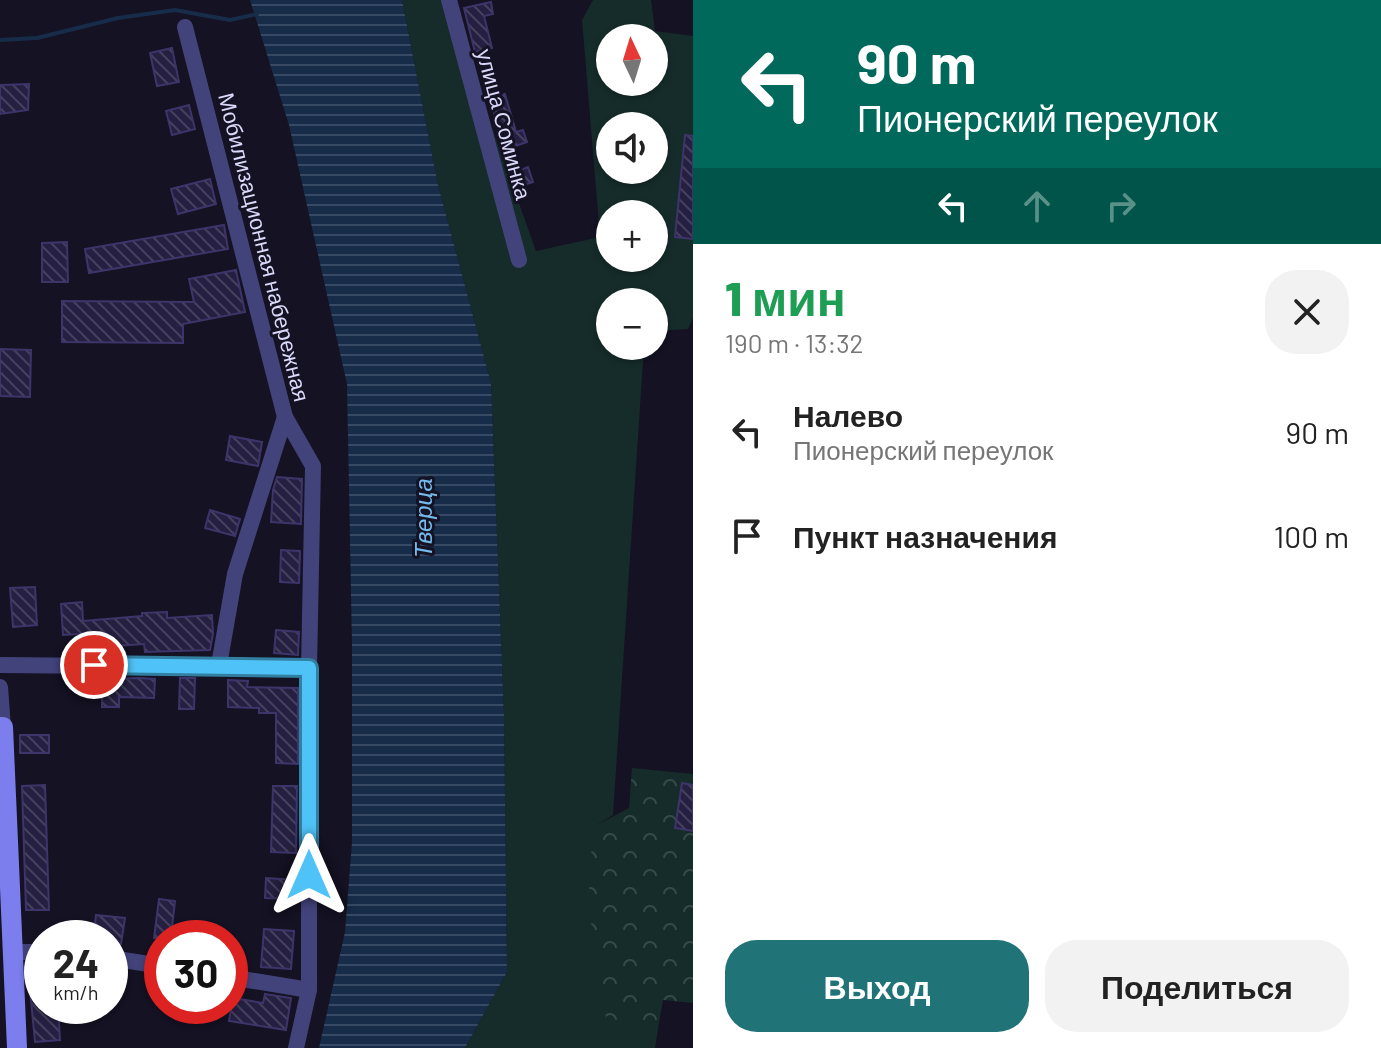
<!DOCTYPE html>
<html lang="ru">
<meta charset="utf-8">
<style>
body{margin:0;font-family:Barlow,sans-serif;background:#f2f2f2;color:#222;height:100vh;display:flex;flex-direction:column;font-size:30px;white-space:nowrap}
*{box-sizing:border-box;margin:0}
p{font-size:26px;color:#767676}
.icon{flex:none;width:44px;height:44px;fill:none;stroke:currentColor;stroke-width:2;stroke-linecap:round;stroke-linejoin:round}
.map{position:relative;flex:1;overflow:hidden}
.details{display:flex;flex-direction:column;background:#fff;width:688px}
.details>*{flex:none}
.guide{background:#00695c;color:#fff;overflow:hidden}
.needle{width:52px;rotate:356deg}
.buttons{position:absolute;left:596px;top:24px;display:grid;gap:16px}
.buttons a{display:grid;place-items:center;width:72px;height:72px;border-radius:50%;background:#fff;box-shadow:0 2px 6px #0004;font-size:40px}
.speed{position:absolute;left:24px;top:920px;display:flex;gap:16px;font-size:40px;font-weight:700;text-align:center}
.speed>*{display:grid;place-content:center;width:104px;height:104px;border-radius:50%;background:#fff;box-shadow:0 2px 6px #0004;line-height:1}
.speed small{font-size:20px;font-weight:400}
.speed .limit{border:12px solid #d22;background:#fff;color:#111}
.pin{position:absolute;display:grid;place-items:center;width:68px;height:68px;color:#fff;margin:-34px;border:4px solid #fff;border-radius:50%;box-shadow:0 2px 8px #0007}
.me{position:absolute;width:88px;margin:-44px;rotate:0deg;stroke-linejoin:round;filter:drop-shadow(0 0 6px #0008)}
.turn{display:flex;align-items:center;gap:28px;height:168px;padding:0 32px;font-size:36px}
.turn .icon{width:104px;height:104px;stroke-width:2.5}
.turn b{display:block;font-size:56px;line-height:68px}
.lanes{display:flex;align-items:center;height:76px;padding:0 32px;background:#0003;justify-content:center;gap:40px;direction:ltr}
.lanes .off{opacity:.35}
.round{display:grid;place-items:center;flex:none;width:84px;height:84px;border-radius:32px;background:#f2f2f2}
.overview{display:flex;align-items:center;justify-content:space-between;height:136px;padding:0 32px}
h1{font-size:48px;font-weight:800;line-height:60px;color:#1e9e55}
.cta{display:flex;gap:16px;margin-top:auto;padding:16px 32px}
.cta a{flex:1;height:92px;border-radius:32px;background:#207377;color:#fff;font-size:32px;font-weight:800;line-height:92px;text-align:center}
.cta a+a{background:#f2f2f2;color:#222}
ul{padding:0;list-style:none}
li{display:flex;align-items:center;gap:24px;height:104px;padding:0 32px}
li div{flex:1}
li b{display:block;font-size:30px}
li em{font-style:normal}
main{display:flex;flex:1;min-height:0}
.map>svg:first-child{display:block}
.green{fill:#152c2a;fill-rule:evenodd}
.park{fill:url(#park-crowns)}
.water{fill:url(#water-rules)}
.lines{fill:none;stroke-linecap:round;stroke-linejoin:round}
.stream{stroke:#172c48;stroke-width:4}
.building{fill:url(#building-back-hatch);stroke:#3d356a;stroke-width:2}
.street{stroke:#43437c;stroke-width:16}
.secondary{stroke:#7c7eed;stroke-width:20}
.route-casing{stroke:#337fa1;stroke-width:20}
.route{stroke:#4fc3f7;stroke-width:14}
.labels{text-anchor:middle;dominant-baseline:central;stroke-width:6;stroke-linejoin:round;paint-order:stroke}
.street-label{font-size:22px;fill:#dbd9fa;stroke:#141223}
.water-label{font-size:24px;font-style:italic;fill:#74baec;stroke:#141223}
</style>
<main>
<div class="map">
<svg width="693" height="1048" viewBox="0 0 693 1048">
<defs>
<pattern id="park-crowns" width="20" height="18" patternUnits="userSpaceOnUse" patternTransform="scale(2)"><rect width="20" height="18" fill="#152c2a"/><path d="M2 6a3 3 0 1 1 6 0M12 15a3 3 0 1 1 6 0" fill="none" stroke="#364a4a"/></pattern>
<pattern id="water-rules" width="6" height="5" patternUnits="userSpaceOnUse" patternTransform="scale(2)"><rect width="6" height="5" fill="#172c48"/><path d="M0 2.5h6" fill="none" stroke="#384a63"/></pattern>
<pattern id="building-back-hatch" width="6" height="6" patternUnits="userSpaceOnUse" patternTransform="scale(2)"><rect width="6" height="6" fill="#252041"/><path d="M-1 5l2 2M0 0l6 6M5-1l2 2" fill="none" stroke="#44405d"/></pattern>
</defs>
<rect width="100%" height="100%" fill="#141223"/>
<path class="green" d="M402 0H451L450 10 536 251 600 237 582 20 593 0H651L655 31 693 36V318L688 329 654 331V302H610V346H644L613 815 597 825 606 1018 659 1023 655 1048H465L507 972 504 716 491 383 438 185ZM610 38H654V82H610ZM610 126H654V170H610ZM610 214H654V258H610Z"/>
<path class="park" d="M632 768 693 774V1003L663 1000 659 1023 606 1019C596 954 579 889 597 825L629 808Z"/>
<path class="water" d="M250 0H402L438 185 491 383 504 716 507 972 465 1048H319L345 932 352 842V644L347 384 289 125Z"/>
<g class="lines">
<path class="stream" d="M0 40 37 38 118 18 175 10 230 20 257 14"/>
</g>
<g class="building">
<path d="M491 2 493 14 484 16 492 48 475 52 464 8Z"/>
<path d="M172 48 179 82 157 86 150 53Z"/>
<path d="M29 84 28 110 0 114V85Z"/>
<path d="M505 94 516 132 523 130 527 142 506 149 489 99Z"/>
<path d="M189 105 195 129 172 135 166 111Z"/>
<path d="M685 135 693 136V239L675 237Z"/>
<path d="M528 167 533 182 520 186 515 172Z"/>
<path d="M210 179 216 204 178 214 171 189Z"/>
<path d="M224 225 228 249 89 273 85 249Z"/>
<path d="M67 242 68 282H42V243Z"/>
<path d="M236 270 245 312 183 324V343L62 342V301L194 302 189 279Z"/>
<path d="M0 349 31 350 30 397 0 396Z"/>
<path d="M230 436 262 442 258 466 226 460Z"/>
<path d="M277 477 302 479 301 524 271 522 273 490Z"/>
<path d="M210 510 240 519 235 536 205 528Z"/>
<path d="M281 550 300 551 299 583 280 582Z"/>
<path d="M35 587 37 625 13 627 10 588Z"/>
<path d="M82 602 83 621 142 616V613L167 612V618L212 615 213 634 210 650 145 652 144 644 101 647 100 633 63 635 61 604Z"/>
<path d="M276 630 299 632 298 655 274 653Z"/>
<path d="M139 678 155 679 154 698 119 697V707H102V679Z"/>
<path d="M180 678H195L194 709H179Z"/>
<path d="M228 680 248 681 247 687 298 688V764L276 763V713H259V708L228 707Z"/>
<rect x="20" y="735" width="29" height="18"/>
<path d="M682 783 693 785V831L675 828Z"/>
<path d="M45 785 49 910H26L22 786Z"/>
<path d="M273 786H297L296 853 271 852Z"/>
<path d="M266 878 294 880 293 899 265 898Z"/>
<path d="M159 899 175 901 172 927 198 930V938H154Z"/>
<path d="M96 915 125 918 121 944 110 942V938H93Z"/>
<path d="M264 929 294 931 291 969 261 967Z"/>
<path d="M42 988V1006H58L60 1040 35 1042 30 989Z"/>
<path d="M265 994 291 998 286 1030 229 1021 233 998 263 1003Z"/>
</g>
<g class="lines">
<g class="street">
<path d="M449 0 519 260"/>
<path d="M185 27 285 417 313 466 309 668V990L296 1048"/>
<path d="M0 665 309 668"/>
<path d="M219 665 235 574 285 417"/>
<path d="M0 687 3 727"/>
<path d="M13 952H42"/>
<path d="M110 958 162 966"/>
<path d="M230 977 309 990"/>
</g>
<path class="secondary" d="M0 727H3L17 1048"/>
</g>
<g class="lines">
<defs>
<path id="route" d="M94 665 309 668V875"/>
</defs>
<use href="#route" class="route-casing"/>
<use href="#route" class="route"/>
</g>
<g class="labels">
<g class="street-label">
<text transform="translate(505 124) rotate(75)">улица Соминка</text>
<text transform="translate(265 247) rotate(76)">Мобилизационная набережная</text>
</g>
<g class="water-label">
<text transform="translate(422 518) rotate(-90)">Тверца</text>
</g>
</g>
</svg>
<div class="buttons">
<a><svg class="needle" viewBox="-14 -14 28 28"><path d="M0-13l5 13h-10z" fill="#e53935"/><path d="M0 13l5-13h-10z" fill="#767676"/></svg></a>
<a><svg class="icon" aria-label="sound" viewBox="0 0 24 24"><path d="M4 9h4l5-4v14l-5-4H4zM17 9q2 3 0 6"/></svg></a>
<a>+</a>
<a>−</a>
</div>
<div class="speed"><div>24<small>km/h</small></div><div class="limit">30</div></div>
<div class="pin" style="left:94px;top:665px;background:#d93025"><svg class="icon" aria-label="arrive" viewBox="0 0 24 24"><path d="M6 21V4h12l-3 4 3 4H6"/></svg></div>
<svg class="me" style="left:309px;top:875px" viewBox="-20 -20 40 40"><path d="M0-17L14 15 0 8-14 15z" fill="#4fc3f7" stroke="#fff" stroke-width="4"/></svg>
</div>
<section class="details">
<div class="guide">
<div class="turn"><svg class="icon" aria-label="left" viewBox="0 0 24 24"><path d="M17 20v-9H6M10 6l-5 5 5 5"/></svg><div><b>90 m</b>Пионерский переулок</div></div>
<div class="lanes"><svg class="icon" aria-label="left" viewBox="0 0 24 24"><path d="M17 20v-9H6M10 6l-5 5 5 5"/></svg><svg class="icon off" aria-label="ahead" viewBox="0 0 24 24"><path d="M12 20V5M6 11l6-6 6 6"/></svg><svg class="icon off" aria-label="right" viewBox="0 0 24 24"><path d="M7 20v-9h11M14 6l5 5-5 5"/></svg></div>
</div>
<div class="overview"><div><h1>1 мин</h1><p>190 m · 13:32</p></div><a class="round"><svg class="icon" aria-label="close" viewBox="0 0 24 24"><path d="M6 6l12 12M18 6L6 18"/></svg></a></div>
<ul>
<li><svg class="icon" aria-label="left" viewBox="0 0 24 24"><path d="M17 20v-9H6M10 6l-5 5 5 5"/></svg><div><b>Налево</b><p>Пионерский переулок</p></div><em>90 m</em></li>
<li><svg class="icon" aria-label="arrive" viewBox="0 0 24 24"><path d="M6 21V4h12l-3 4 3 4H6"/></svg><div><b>Пункт назначения</b></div><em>100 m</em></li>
</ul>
<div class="cta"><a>Выход</a><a>Поделиться</a></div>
</section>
</main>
